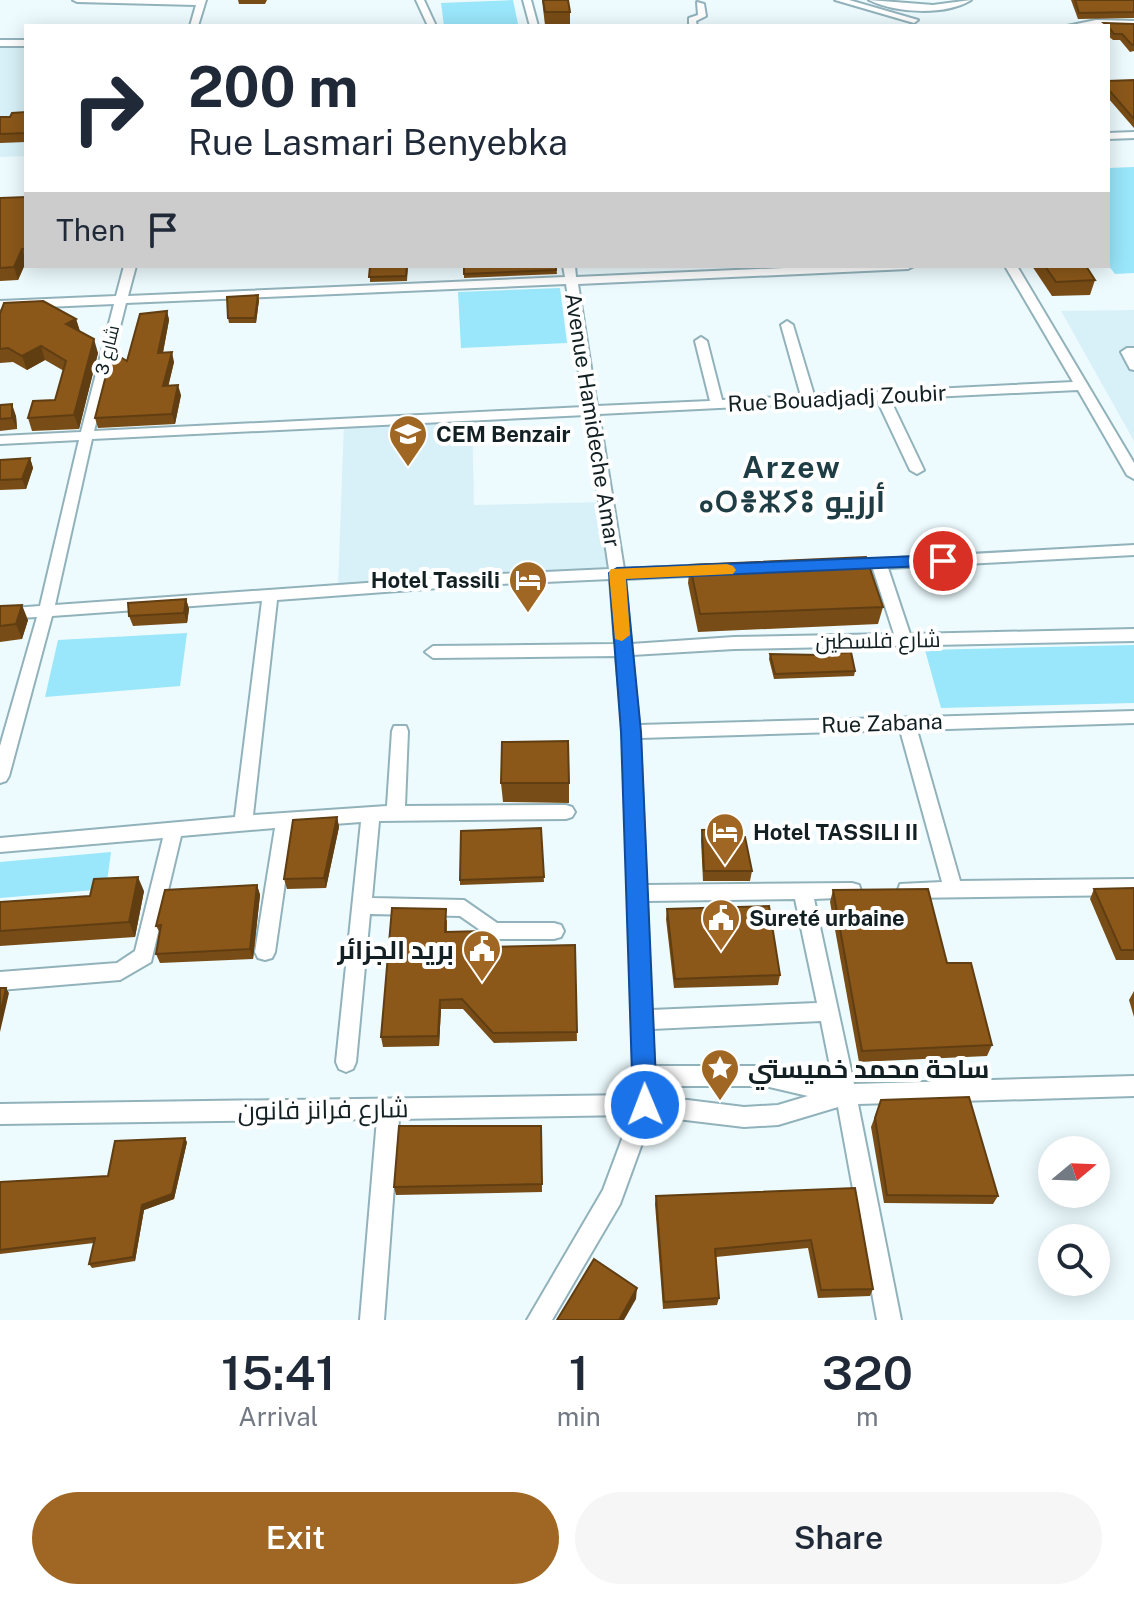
<!DOCTYPE html>
<meta charset="utf-8">
<style>
body{margin:0;font-family:"Public Sans",Cairo,"Noto Sans Tifinagh",sans-serif;background:#f6f6f7;color:#1f2937;height:100vh;display:flex;flex-direction:column;font-size:30px;white-space:nowrap}
*{box-sizing:border-box;margin:0}
p{font-size:26px;color:#747a83}
.icon{flex:none;width:44px;height:44px;fill:none;stroke:currentColor;stroke-width:2;stroke-linecap:round;stroke-linejoin:round}
.map{position:relative;height:1320px;overflow:hidden}
.panel{display:flex;flex-direction:column;background:#fff;flex:1}
.panel>*{flex:none}
.hud{position:absolute;left:24px;top:24px;width:1086px;height:244px;border-radius:0px;box-shadow:0 4px 20px #0003;background:#fff;color:#1f2937;overflow:hidden}
.needle{width:52px;rotate:71deg}
.buttons{position:absolute;left:1038px;top:1136px;display:grid;gap:16px}
.buttons a{display:grid;place-items:center;width:72px;height:72px;border-radius:50%;background:#fff;box-shadow:0 4px 20px #0003;font-size:40px}
.pin{position:absolute;display:grid;place-items:center;width:68px;height:68px;color:#fff;margin:-34px;border:4px solid #fff;border-radius:50%;box-shadow:0 2px 8px #0007}
.me{position:absolute;width:88px;margin:-44px;rotate:359deg;stroke-linejoin:round;filter:drop-shadow(0 0 6px #0008)}
.turn{display:flex;align-items:center;gap:28px;height:168px;padding:0 32px;font-size:36px}
.turn .icon{width:104px;height:104px;stroke-width:2.5}
.turn b{display:block;font-size:56px;line-height:68px}
.then{display:flex;align-items:center;height:76px;padding:0 32px;background:#0003;gap:16px;font-size:30px}
.eta{display:flex;justify-content:space-evenly;align-items:center;height:136px;text-align:center}
.eta b{font-size:48px;font-weight:600;line-height:56px}
.cta{display:flex;gap:16px;margin-top:auto;padding:16px 32px}
.cta a{flex:1;height:92px;border-radius:48px;background:#9f6723;color:#fff;font-size:32px;font-weight:600;line-height:92px;text-align:center}
.cta a+a{background:#f6f6f7;color:#1f2937}
.map>svg:first-child{display:block}
.built{fill:#d8f1f8}
.green{fill:#9ae6fa}
.lines{fill:none;stroke-linecap:round;stroke-linejoin:round}
.minor-casing{stroke:#92b2bb;stroke-width:4}
.minor{fill:#fff;fill-rule:evenodd}
.wall{fill:#784c16}
.shaded-wall{fill:#613e12}
.building{fill:#8b581a;stroke:#613e12;stroke-width:2}
.route{fill:#1a73e8;stroke:#114b97;stroke-width:2}
.slow{fill:#f59e0b}
.labels{text-anchor:middle;dominant-baseline:central;stroke-width:8;stroke-linejoin:round;paint-order:stroke}
.far-street-label{font-size:18px;fill:#132023;stroke:#fff}
.street-label{font-size:22px;fill:#132023;stroke:#fff}
.poi-label{font-size:22px;font-weight:bold;fill:#132023;stroke:#fff;text-anchor:start}
.near-poi-label{font-size:26px;font-weight:bold;fill:#132023;stroke:#fff;text-anchor:end}
.near-street-label{font-size:26px;fill:#132023;stroke:#fff}
.district-label{font-size:30px;font-weight:bold;letter-spacing:2px;fill:#1f3d44;stroke:#fff}
</style>
<div class="map">
<svg width="1134" height="1320" viewBox="0 0 1134 1320">
<rect width="100%" height="100%" fill="#edfbfe"/>
<g class="built">
<path d="M26 46V156L0 157V47Z"/>
<path d="M1134 310V441L1061 311Z"/>
<path d="M472 416 474 505 607 502 617 573 338 587 344 422Z"/>
</g>
<g class="green">
<path d="M513 0 518 24 444 26 441 3Z"/>
<path d="M1134 167V273L1115 274 1108 265V168Z"/>
<path d="M560 288 567 343 461 348 458 292Z"/>
<path d="M187 633 180 686 45 697 58 640Z"/>
<path d="M1134 645V703L941 708 925 650Z"/>
<path d="M111 852 106 889 0 898V862Z"/>
</g>
<g class="lines">
<defs>
<g id="minor">
<path d="M73 0H206L198 26H190L196 5 77 2Z"/>
<path d="M416 0H424L436 26H428Z"/>
<path d="M523 0H531L538 26H530Z"/>
<path d="M835 0H849L918 20 914 23Z"/>
<path d="M869 0 933 5 971 0C945 16 895 13 869 0Z"/>
<path d="M697 2 704 4 706 16 696 21 697 26H689V18L698 15Z"/>
<path d="M1096 20 1134 21V27L1067 26Z"/>
<rect x="0" y="40" width="26" height="6"/>
<path d="M1134 132V138L1108 139V133Z"/>
<path d="M124 266H136L128 296 565 277 563 266H575L576 277 828 266H914L908 269 578 284 597 406 710 401 695 341 701 337 707 341 722 400 801 396 781 325 787 321 793 325 814 395 1073 382 1005 266H1017L1134 463V479L1127 475 1078 390 890 399 924 470 917 474 910 470 877 400 599 414 624 569 709 565 716 570 709 575 625 579 631 644 734 637 894 634 873 569 848 570 841 565 843 561 1134 545V555L888 568 910 634 1134 629V641L734 649 632 655 639 725 1134 711V723L917 730 960 881 1134 879V895L907 898 900 896 898 890 900 884 942 882 900 730 640 738 646 885 852 883 859 885 861 891 859 897 814 899 854 1084 1134 1076V1096L858 1104 901 1320H877L838 1107 778 1125 744 1127 652 1116 620 1204 552 1320H527L603 1190 631 1115 399 1119 384 1320H360L377 1119 0 1124V1104L634 1095 623 732 616 656 433 658 425 652 433 646 615 644 610 579 479 585 277 600 253 815 387 806 392 731 394 726H406L408 731 405 806 566 805 572 807 575 812 572 817 566 819 379 821 372 898 464 900 497 923H554L561 925 564 931 561 937 554 939H493L460 916 370 914 356 1062 353 1069 346 1072 339 1069 336 1062 361 822 293 827 275 952 272 958 265 960 258 958 255 952 275 828 181 836 151 962 120 980 0 990V972L117 963 135 951 163 838 0 852V838L235 817 262 601 52 616 9 776 6 781 0 783V746L37 617 0 619V609L40 606 79 440 0 444V436L81 432 114 304 0 309V301L116 296ZM566 284 584 407 94 431 126 303ZM586 415 609 569 479 575 55 605 92 439ZM795 899 817 1003 651 1010 647 901ZM821 1021 833 1081 765 1066H654L652 1029ZM655 1086H765L808 1096 778 1105 744 1107 655 1096Z"/>
<path d="M1127 348H1134V370L1130 369 1121 352Z"/>
</g>
</defs>
<use href="#minor" class="minor-casing"/>
<use href="#minor" class="minor"/>
</g>
<g class="wall">
<path d="M238 0H267L265 4H239Z"/>
<path d="M542 0H568L570 12V24L545 25Z"/>
<path d="M1071 0H1134V18L1078 19Z"/>
<path d="M1104 23 1134 24V51L1130 52 1120 40H1113L1108 36V26H1103Z"/>
<path d="M1134 80V128L1108 98V81Z"/>
<path d="M26 112V142L0 143V117H10Z"/>
<path d="M26 197V262L18 280 0 281V198Z"/>
<path d="M370 266H408L407 281 370 282Z"/>
<path d="M464 266H556L557 274 464 278Z"/>
<path d="M1032 266H1086L1095 280 1090 295 1052 296Z"/>
<path d="M259 300 256 323H229L228 318Z"/>
<path d="M167 311 169 320 163 353 174 362 168 386 181 395 175 424 98 428 95 418Z"/>
<path d="M0 314 76 319 80 331 98 353 79 429 32 431 28 418 55 400 64 371 45 360 27 370 13 362 0 363Z"/>
<path d="M0 405 16 416 17 429 0 431Z"/>
<path d="M30 458 33 468 26 489 0 490V460Z"/>
<path d="M690 565 883 607 878 624 698 632 688 583Z"/>
<path d="M186 599 189 609 187 623 133 626 129 616Z"/>
<path d="M0 606 28 620 22 639 0 642Z"/>
<path d="M770 654 855 671 854 676 774 679 769 659Z"/>
<path d="M501 783H569V803L503 802Z"/>
<path d="M337 817 339 827 326 888 287 889 284 879Z"/>
<path d="M541 828 544 882 460 885V880Z"/>
<path d="M702 830 728 839 752 871 750 881H703L701 840Z"/>
<path d="M257 885 260 895 253 959 160 963 156 954 160 933 156 926Z"/>
<path d="M1134 888V960H1116L1090 899 1094 889Z"/>
<path d="M833 890 947 963 992 1045 987 1056 859 1062 830 902Z"/>
<path d="M144 891 135 937 0 946V902L90 896Z"/>
<path d="M667 909 780 975 778 985 674 988 666 919Z"/>
<path d="M447 919V932L483 931V947L575 945 577 1041 494 1043 463 1009H441L439 1046 383 1047 381 1037Z"/>
<path d="M1134 991V1017L1129 1000Z"/>
<path d="M881 1100 998 1196 993 1204 884 1203 871 1127Z"/>
<path d="M541 1126 542 1192 396 1195 394 1187Z"/>
<path d="M187 1142 174 1199 144 1210 135 1261 92 1268 89 1264 94 1243 0 1254V1182L108 1176Z"/>
<path d="M855 1188 873 1289 870 1296 818 1298 808 1248 716 1257 719 1298 717 1305 663 1309 655 1204 656 1196Z"/>
</g>
<g class="shaded-wall">
<path d="M22 249 26 262 18 280 14 267Z"/>
<path d="M258 295 259 300 256 323 255 318Z"/>
<path d="M167 311 169 320 161 362 158 353Z"/>
<path d="M76 319 80 332 66 324Z"/>
<path d="M94 339 98 353 79 429 74 415Z"/>
<path d="M41 346 45 360 27 370 22 356Z"/>
<path d="M172 352 174 362 166 396 163 386Z"/>
<path d="M178 385 181 395 175 424 172 414Z"/>
<path d="M12 404 16 416 17 429 12 418Z"/>
<path d="M30 458 33 468 26 489 22 479Z"/>
<path d="M186 599 189 609 187 623 184 613Z"/>
<path d="M22 605 28 620 22 639 16 624Z"/>
<path d="M337 817 339 827 326 888 324 878Z"/>
<path d="M138 877 144 891 135 937 129 922Z"/>
<path d="M257 885 260 895 253 959 250 949Z"/>
<path d="M6 988 9 993 0 1032V1015Z"/>
<path d="M440 1000 441 1009 439 1046 438 1036Z"/>
<path d="M185 1138 187 1142 174 1199 144 1210 135 1261 133 1257 142 1205Z"/>
<path d="M637 1288 636 1299 624 1320H619Z"/>
</g>
<g class="building">
<path d="M543 0H568L570 12H545Z"/>
<path d="M1075 0H1134V12L1079 13Z"/>
<path d="M1104 23 1134 24V45H1132L1122 34H1114L1108 26Z"/>
<path d="M1134 80V119L1108 89V81Z"/>
<path d="M26 112V133L0 134V117H10L12 113Z"/>
<path d="M26 197V249H22L14 267 0 268V198Z"/>
<path d="M370 266H407L406 276 369 277Z"/>
<path d="M464 266H556V270L464 274Z"/>
<path d="M1045 266H1086L1095 280 1056 282Z"/>
<path d="M258 295 255 318H228L227 297Z"/>
<path d="M43 301 76 319 66 324 94 339 74 415 28 418 33 401 55 400 66 361 41 346 22 356 8 348 0 349V314L4 303Z"/>
<path d="M167 311 158 353 172 352 163 386 178 385 172 414 95 418 112 352 127 361 140 314Z"/>
<path d="M12 404V418L0 419V405Z"/>
<path d="M30 458 22 479 0 480V460Z"/>
<path d="M866 557 883 607 700 614 690 565Z"/>
<path d="M186 599 184 613 129 616 128 603Z"/>
<path d="M22 605 16 624 0 626V606Z"/>
<path d="M851 652 855 671 775 674 770 654 820 655Z"/>
<path d="M568 741 569 783H501L502 742Z"/>
<path d="M337 817 324 878 284 879 293 820Z"/>
<path d="M541 828 544 877 460 880 461 831Z"/>
<path d="M728 829V839L745 837 752 871H704L702 830Z"/>
<path d="M138 877 129 922 0 931V902L90 896 94 879Z"/>
<path d="M257 885 250 949 156 954 161 925 156 926 165 890Z"/>
<path d="M1134 888V950H1121L1094 889Z"/>
<path d="M928 889 947 963H971L992 1045 862 1051 833 890Z"/>
<path d="M769 906 780 975 675 979 667 909Z"/>
<path d="M392 908 446 909 445 932 483 931 482 947 575 945 577 1032 493 1033 462 999 440 1000 438 1036 381 1037Z"/>
<path d="M0 988H6L0 1015Z"/>
<path d="M969 1097 998 1196 887 1195 875 1118 881 1100Z"/>
<path d="M399 1126H541L542 1184 394 1187Z"/>
<path d="M185 1138 172 1194 142 1205 133 1257 89 1264 95 1238 0 1250V1182L108 1176 115 1141Z"/>
<path d="M855 1188 873 1289 821 1290 811 1240 715 1249 719 1298 664 1302 656 1196Z"/>
<path d="M594 1259 637 1288 619 1320H557Z"/>
</g>
<path class="route" d="M943 555 952 561 949 565 626 579 641 732 657 1105 654 1114 645 1117 637 1114 633 1105 621 732 609 573 617 568Z"/>
<path class="slow" d="M727 564 733 566 736 570 733 574 626 579 630 635 622 641 615 639 609 573 611 569Z"/>
<defs>
<symbol id="school-pin" viewBox="-11 -11 22 30"><path d="M0 17L-7.5 6A9.5 9.5 0 1 1 7.5 6Z" fill="#9f6723" stroke="#fff"/><path d="M0-5L7-2L0 1L-7-2ZM-4 1L0 2.5L4 1V4Q0 6-4 4Z" fill="#fff"/></symbol>
<symbol id="hotel-pin" viewBox="-11 -11 22 30"><path d="M0 17L-7.5 6A9.5 9.5 0 1 1 7.5 6Z" fill="#9f6723" stroke="#fff"/><path d="M-6-4.5h1.5V1H6V5H4.5V3h-9V5H-6ZM-4 0a1.8 1.8 0 1 1 3.6 0ZM.5 0V-2.5h3Q6-2.5 6 0Z" fill="#fff"/></symbol>
<symbol id="civic-pin" viewBox="-11 -11 22 30"><path d="M0 17L-7.5 6A9.5 9.5 0 1 1 7.5 6Z" fill="#9f6723" stroke="#fff"/><path d="M-.6-6.5H3V-4.5H.6V-3L4-1V1h2V6H-6V1h2V-1L-.6-3ZM-1.2 2.5V6h2.4V2.5Z" fill="#fff"/></symbol>
<symbol id="sight-pin" viewBox="-11 -11 22 30"><path d="M0 17L-7.5 6A9.5 9.5 0 1 1 7.5 6Z" fill="#9f6723" stroke="#fff"/><path d="M0-6L1.8-2.2L6-1.7L2.9 1.2L3.7 5.4L0 3.3L-3.7 5.4L-2.9 1.2L-6-1.7L-1.8-2.2Z" fill="#fff"/></symbol>
</defs>
<g fill-rule="evenodd">
<use href="#school-pin" x="386" y="412" width="44" height="60"/>
<use href="#hotel-pin" x="506" y="558" width="44" height="60"/>
<use href="#hotel-pin" x="703" y="810" width="44" height="60"/>
<use href="#civic-pin" x="699" y="896" width="44" height="60"/>
<use href="#civic-pin" x="460" y="927" width="44" height="60"/>
<use href="#sight-pin" x="698" y="1046" width="44" height="60"/>
</g>
<g class="labels">
<g class="far-street-label">
<text transform="translate(107 350) rotate(-76)">شارع 3</text>
</g>
<g class="street-label">
<text transform="translate(837 398) rotate(-3)">Rue Bouadjadj Zoubir</text>
<text transform="translate(593 420) rotate(81)">Avenue Hamideche Amar</text>
<text transform="translate(878 640) rotate(-1)">شارع فلسطين</text>
<text transform="translate(882 723) rotate(-2)">Rue Zabana</text>
</g>
<g class="poi-label">
<text x="436" y="434">CEM Benzair</text>
<text x="500" y="580" text-anchor="end">Hotel Tassili</text>
<text x="753" y="832">Hotel TASSILI II</text>
<text x="749" y="918">Sureté urbaine</text>
</g>
<g class="near-poi-label">
<text x="454" y="949">بريد الجزائر</text>
<text x="748" y="1068" text-anchor="start">ساحة محمد خميستي</text>
</g>
<g class="near-street-label">
<text transform="translate(323 1109) rotate(-1)">شارع فرانز فانون</text>
</g>
<g class="district-label">
<text x="792" y="467">Arzew<tspan x="792" dy="34">ⴰⵔⴻⵣⵢⵓ أرزيو</tspan></text>
</g>
</g>
</svg>
<div class="buttons">
<a><svg class="needle" viewBox="-14 -14 28 28"><path d="M0-13l5 13h-10z" fill="#e53935"/><path d="M0 13l5-13h-10z" fill="#747a83"/></svg></a>
<a><svg class="icon" aria-label="search" viewBox="0 0 24 24"><circle cx="10" cy="10" r="6"/><path d="M15 15l6 6"/></svg></a>
</div>
<div class="pin" style="left:943px;top:561px;background:#d93025"><svg class="icon" aria-label="arrive" viewBox="0 0 24 24"><path d="M6 21V4h12l-3 4 3 4H6"/></svg></div>
<svg class="me" style="left:645px;top:1105px" viewBox="-20 -20 40 40"><circle r="17" fill="#1a73e8" stroke="#fff" stroke-width="3"/><path d="M0-11L8 9 0 5-8 9z" fill="#fff"/></svg>
<div class="hud">
<div class="turn"><svg class="icon" aria-label="right" viewBox="0 0 24 24"><path d="M7 20v-9h11M14 6l5 5-5 5"/></svg><div><b>200 m</b>Rue Lasmari Benyebka</div></div>
<div class="then">Then<svg class="icon" aria-label="arrive" viewBox="0 0 24 24"><path d="M6 21V4h12l-3 4 3 4H6"/></svg></div>
</div>
</div>
<section class="panel">
<div class="eta">
<div><b>15:41</b><p>Arrival</p></div>
<div><b>1</b><p>min</p></div>
<div><b>320</b><p>m</p></div>
</div>
<div class="cta"><a>Exit</a><a>Share</a></div>
</section>
